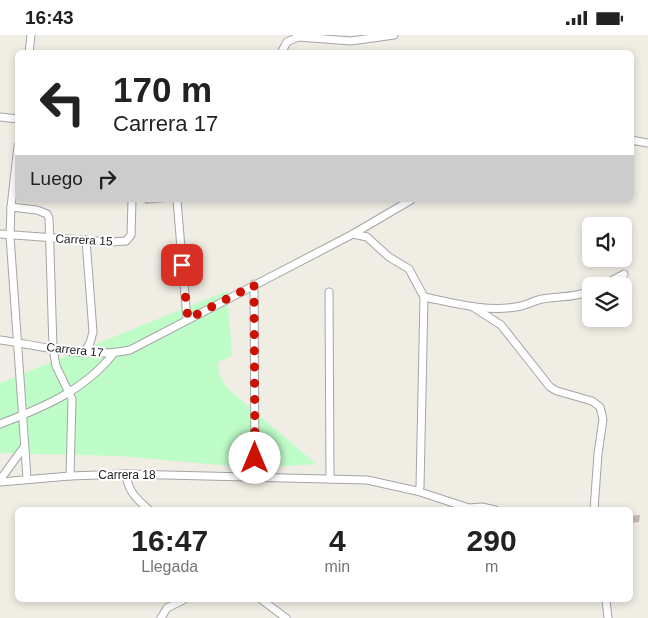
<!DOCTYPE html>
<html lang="es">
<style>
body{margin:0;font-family:Helvetica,sans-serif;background:#f2f2f2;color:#222;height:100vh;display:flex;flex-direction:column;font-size:19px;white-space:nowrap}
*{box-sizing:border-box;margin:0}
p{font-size:16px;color:#767676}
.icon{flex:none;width:28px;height:28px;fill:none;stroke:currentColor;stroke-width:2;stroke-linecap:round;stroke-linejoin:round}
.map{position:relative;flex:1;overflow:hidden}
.drawer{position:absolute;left:15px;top:472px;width:618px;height:95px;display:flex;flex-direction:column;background:#fff;border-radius:8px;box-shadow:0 2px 8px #0003}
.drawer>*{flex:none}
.top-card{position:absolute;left:15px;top:15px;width:619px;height:152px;border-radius:8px;box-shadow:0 2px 8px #0003;background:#fff;color:#222;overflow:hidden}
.fabs{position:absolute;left:582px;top:182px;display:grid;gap:10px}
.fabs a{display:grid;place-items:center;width:50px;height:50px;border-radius:8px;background:#fff;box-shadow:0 2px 8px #0003;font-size:25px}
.pin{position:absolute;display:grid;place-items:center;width:42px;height:42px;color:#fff;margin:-21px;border-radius:10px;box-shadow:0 2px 8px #0006}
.me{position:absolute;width:55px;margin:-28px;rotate:0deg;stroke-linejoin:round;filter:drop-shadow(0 0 4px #0008)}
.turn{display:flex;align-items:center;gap:18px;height:105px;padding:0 15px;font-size:22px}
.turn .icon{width:65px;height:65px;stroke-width:2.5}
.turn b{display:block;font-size:35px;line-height:42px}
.then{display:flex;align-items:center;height:48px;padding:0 15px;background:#0003;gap:10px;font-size:19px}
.eta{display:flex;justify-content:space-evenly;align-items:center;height:85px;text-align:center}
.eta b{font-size:30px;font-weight:700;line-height:35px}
.status{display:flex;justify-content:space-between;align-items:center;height:35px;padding:0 25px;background:#fff;direction:ltr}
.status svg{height:14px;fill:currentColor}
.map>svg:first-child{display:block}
.park{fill:#befdc8}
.building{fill:#c4bcb3}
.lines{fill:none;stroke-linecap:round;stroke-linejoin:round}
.street-casing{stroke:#a5a5a5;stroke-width:9}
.street{stroke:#fff;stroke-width:7}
.route{stroke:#cd1100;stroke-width:9;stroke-dasharray:0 16.2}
.labels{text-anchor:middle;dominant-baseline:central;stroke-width:4;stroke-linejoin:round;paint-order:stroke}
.street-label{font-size:12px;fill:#1e1e1e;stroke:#fff}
</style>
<div class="status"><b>16:43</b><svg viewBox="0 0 49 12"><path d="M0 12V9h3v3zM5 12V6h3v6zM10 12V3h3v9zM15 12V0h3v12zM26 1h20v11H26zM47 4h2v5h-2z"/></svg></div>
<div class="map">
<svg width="648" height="583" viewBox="0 0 648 583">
<rect width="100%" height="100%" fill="#f0ede4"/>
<path class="park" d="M227 256 232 321 218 327 219 339 227 353 316 429 272 432 259 423 243 432 118 421 0 418V348Z"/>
<g class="building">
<path d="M144 165H169V167L145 169Z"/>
<path d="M640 480 639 487 630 488V481Z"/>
</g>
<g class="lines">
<defs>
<g id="street">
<path d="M29 18 31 0"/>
<path d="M281 18 287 7 298 2 351 6 394 0"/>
<path d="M0 82 18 84"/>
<path d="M631 105 648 108"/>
<path d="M18 111 11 172 10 201 27 443"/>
<path d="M177 165 187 284"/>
<path d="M11 172 37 175 47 179 49 183 53 313 56 331 72 364 70 441"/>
<path d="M0 199 111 207 126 206 131 200 132 165"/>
<path d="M353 199 367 202 389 222 409 234 424 262 420 452 417 456"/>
<path d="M254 249 255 442"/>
<path d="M601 251 624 239"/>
<path d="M329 257 330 444"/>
<path d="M424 262C454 268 485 277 516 272 525 271 533 266 542 264 559 261 574 263 591 256"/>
<path d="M473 272 501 290 550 352 557 356 592 366 600 372 603 384 598 419 594 475"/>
<path d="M0 305C42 311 89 324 130 315L353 199 411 165"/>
<path d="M84 317 90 308 93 297 86 205"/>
<path d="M0 389C42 373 85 355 113 319"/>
<path d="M126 439C128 457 137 464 149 475"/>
<path d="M0 445 24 412"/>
<path d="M0 447 70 441 126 439 367 445 417 456 469 473 482 472 495 475"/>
<path d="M262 565 286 583"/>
<path d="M606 565 608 583"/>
<path d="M161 583 167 573 183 565"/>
</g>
</defs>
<use href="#street" class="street-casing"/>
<use href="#street" class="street"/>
</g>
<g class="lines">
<path class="route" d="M182 230 188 284 254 250 255 423"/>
</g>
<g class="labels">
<g class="street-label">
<text transform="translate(84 205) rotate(3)">Carrera 15</text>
<text transform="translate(75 315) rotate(6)">Carrera 17</text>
<text x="127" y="440">Carrera 18</text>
</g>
</g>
</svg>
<div class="fabs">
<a><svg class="icon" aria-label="sound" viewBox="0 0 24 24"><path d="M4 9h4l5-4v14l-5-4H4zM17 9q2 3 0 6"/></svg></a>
<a><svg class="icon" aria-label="layers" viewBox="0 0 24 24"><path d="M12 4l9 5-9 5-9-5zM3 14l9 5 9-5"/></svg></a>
</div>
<div class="pin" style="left:182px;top:230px;background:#d93025"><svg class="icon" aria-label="arrive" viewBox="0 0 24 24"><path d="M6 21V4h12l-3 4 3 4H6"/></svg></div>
<svg class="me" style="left:255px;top:423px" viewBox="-20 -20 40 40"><circle r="19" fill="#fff"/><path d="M0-13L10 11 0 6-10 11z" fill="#cd1100"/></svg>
<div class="top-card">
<div class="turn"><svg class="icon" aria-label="left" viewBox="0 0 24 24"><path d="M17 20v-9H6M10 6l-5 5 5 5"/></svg><div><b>170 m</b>Carrera 17</div></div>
<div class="then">Luego<svg class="icon" aria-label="right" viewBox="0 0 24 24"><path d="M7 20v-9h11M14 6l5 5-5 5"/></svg></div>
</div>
<section class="drawer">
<div class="eta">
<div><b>16:47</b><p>Llegada</p></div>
<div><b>4</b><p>min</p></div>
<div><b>290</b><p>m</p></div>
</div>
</section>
</div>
